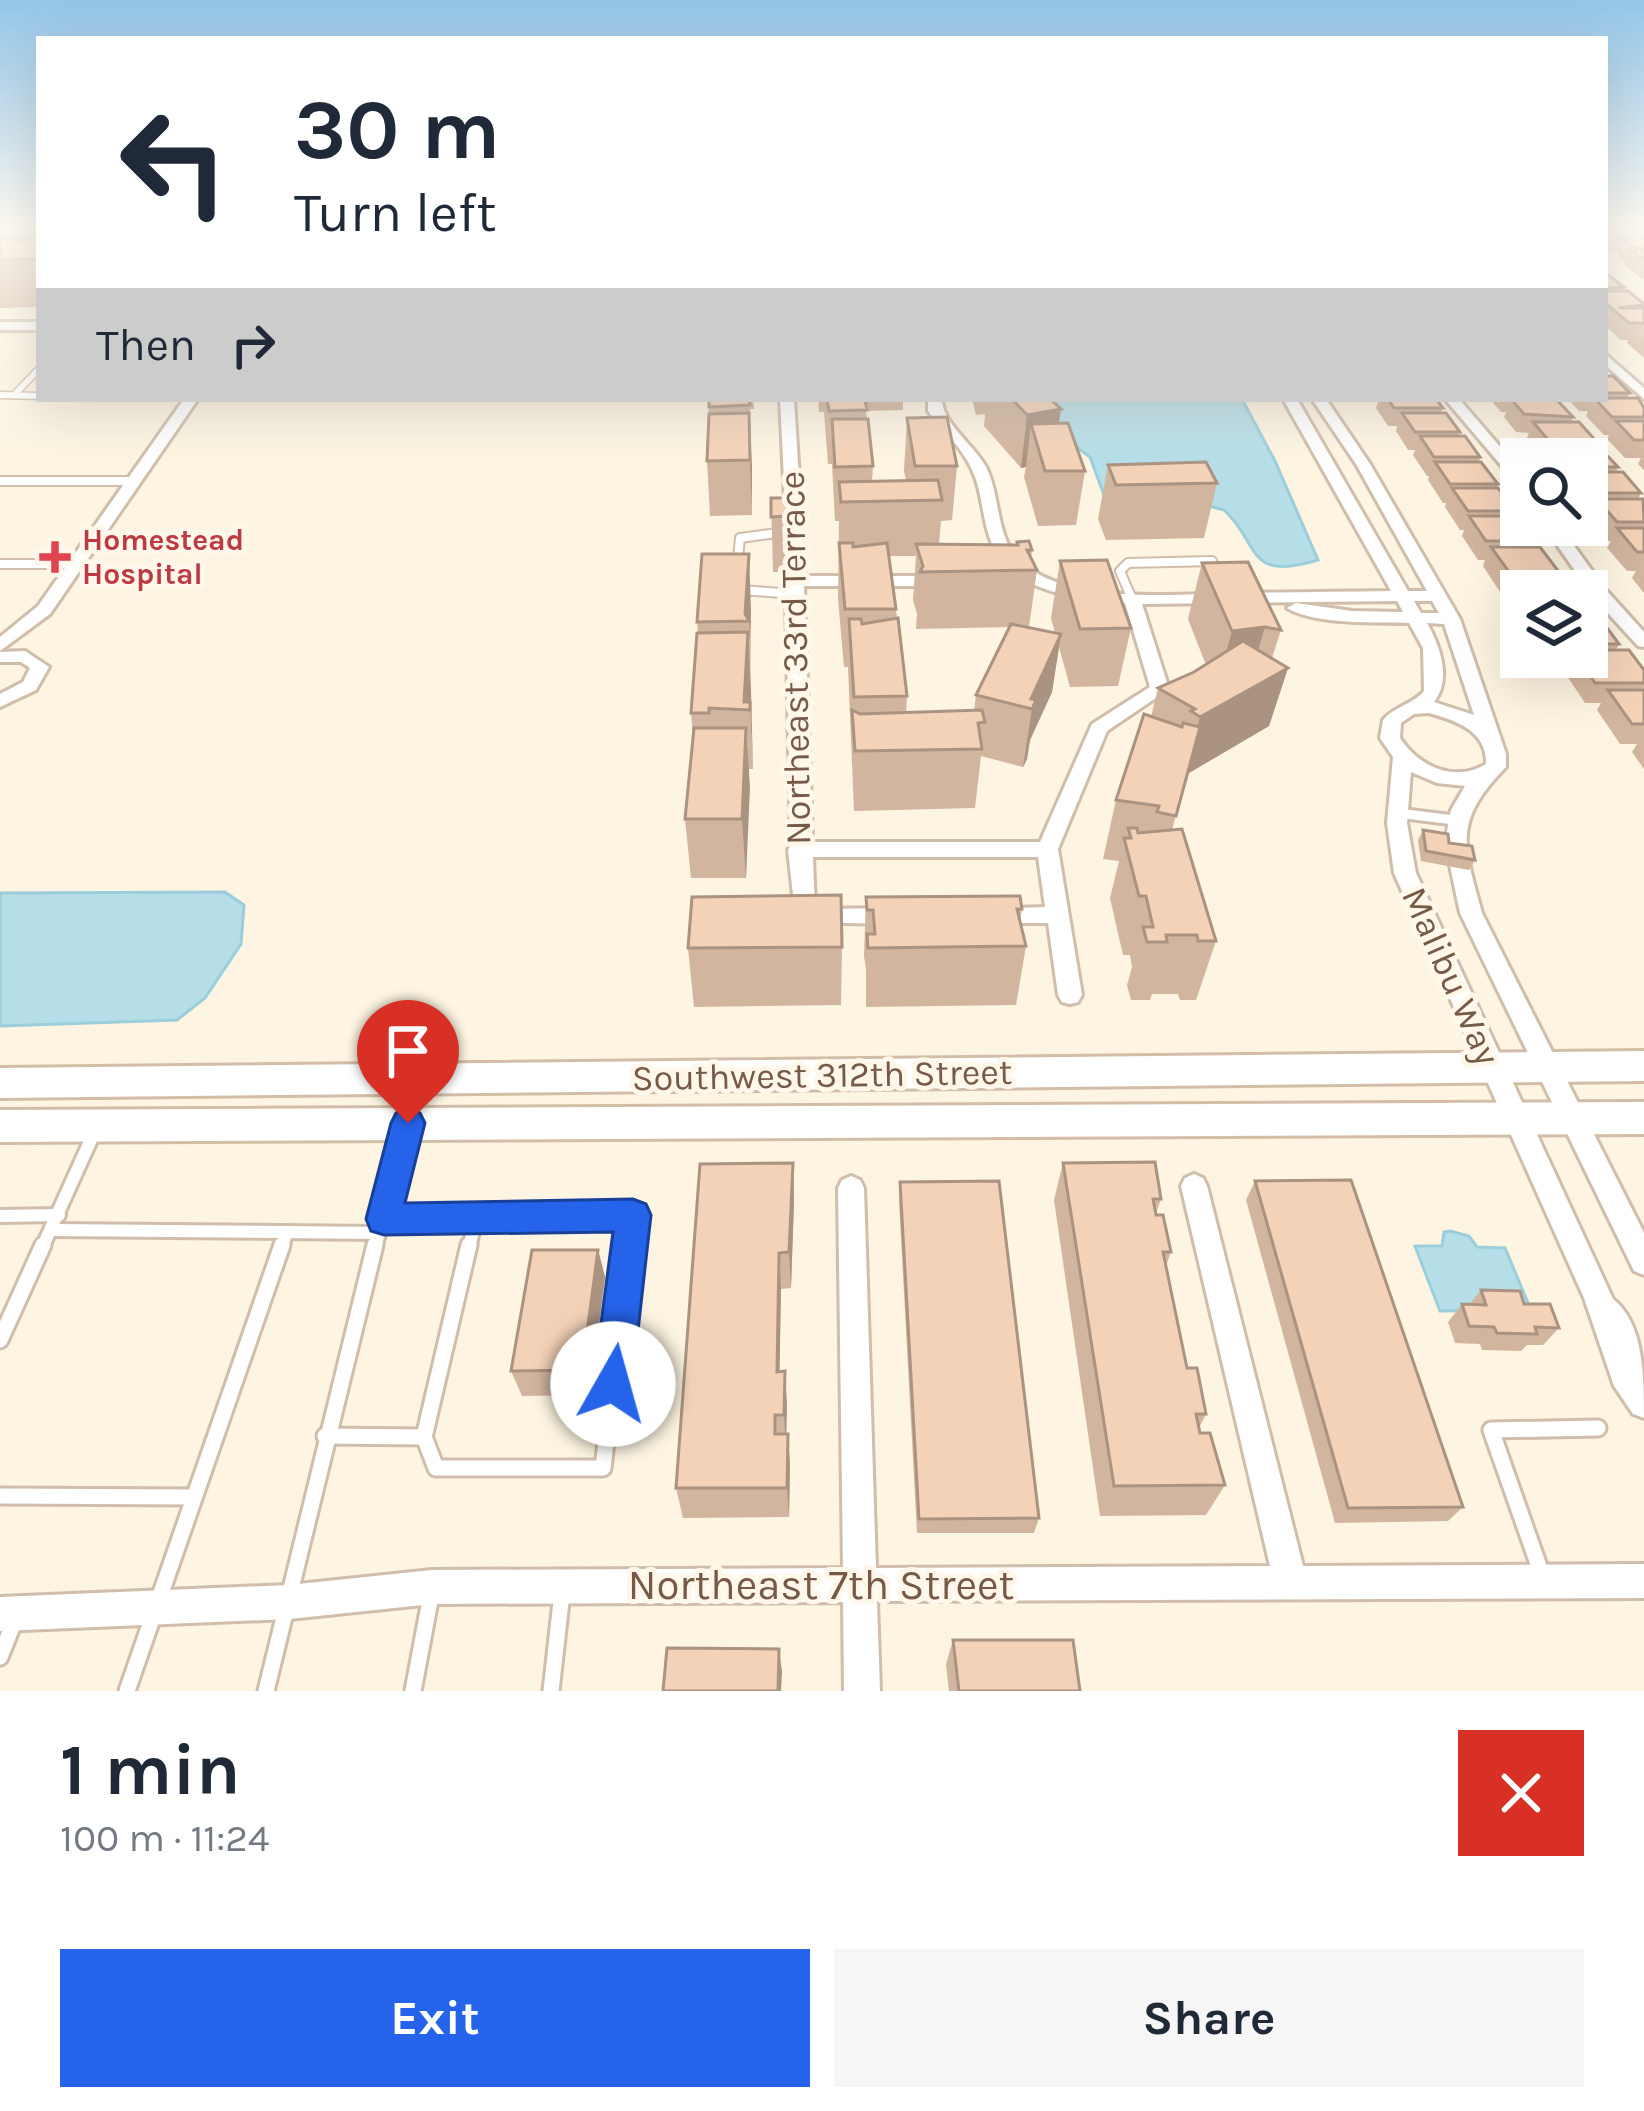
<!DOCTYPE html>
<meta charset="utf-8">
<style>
body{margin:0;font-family:Karla,sans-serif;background:#f6f6f7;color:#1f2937;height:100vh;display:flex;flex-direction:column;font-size:45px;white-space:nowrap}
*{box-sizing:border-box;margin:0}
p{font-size:39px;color:#747a83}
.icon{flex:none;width:66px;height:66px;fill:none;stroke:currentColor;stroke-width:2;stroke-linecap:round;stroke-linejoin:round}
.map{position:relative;height:1691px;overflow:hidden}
.sheet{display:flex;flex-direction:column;background:#fff;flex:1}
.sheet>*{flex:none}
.top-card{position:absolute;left:36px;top:36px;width:1572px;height:366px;border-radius:0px;box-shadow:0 12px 48px #0002;background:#fff;color:#1f2937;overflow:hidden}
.buttons{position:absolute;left:1500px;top:438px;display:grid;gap:24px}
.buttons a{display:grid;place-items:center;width:108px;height:108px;border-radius:0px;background:#fff;box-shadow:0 12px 48px #0002;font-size:60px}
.pin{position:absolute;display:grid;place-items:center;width:102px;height:102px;color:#fff;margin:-123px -51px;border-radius:50% 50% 50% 0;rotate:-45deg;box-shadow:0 0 12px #0007}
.pin .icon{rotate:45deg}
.me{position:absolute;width:132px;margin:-66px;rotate:7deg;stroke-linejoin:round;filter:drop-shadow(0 0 9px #0008)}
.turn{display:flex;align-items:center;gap:42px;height:252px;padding:0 60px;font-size:54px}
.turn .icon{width:156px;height:156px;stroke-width:2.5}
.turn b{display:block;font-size:84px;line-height:102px}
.then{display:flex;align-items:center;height:114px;padding:0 60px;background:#0003;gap:24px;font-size:45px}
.round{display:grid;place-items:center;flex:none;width:126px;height:126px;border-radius:0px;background:#f6f6f7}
.overview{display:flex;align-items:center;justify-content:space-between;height:204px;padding:0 60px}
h1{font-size:72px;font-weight:700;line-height:90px}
.primary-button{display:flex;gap:24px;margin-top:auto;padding:24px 60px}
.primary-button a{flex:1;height:138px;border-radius:0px;background:#2563eb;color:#fff;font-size:48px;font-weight:700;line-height:138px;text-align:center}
.primary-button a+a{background:#f6f6f7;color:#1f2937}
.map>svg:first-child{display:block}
.water{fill:#b5dee8;stroke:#9bceda;stroke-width:3}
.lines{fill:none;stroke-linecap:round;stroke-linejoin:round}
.lane-far4-casing{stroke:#d1bdab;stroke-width:9}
.lane-far3-casing{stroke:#d1bdab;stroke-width:12}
.lane-far2-casing{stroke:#d1bdab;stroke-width:15}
.lane-far1-casing{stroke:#d1bdab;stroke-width:18}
.lane-casing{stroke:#d1bdab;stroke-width:21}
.street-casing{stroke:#d1bdab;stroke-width:6}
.secondary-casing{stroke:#d4bda7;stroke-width:6}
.lane-far4{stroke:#fff;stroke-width:6}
.lane-far3{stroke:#fff;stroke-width:8}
.lane-far2{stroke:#fff;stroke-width:9}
.lane-far1{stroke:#fff;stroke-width:12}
.lane{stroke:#fff;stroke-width:15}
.street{fill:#fff;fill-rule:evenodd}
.secondary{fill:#fff;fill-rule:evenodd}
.wall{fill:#d2b59e;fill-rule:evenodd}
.shaded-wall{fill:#ab9381}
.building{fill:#f4d2b8;stroke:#ab9381;stroke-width:3}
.route{fill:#2563eb;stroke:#184099;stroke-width:3}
.health-dot{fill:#e0444e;stroke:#fff7e9;stroke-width:4.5}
.labels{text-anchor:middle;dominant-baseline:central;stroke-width:10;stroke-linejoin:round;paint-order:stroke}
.far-health-label{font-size:30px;font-weight:bold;fill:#be3a42;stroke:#fff7e9;text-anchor:start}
.street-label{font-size:36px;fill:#765947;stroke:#fff7e9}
.near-street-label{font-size:42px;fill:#765947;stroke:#fff7e9}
</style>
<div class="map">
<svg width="1644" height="1691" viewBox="0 0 1644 1691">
<rect width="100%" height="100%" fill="#fdf4e1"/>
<g class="water">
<path d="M1037 399H1242L1275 461 1318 560C1245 582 1261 544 1224 510L1197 503 1104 495 1090 457 1067 440Z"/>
<path d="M225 892 244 905 241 944 205 998 177 1020 0 1026V893Z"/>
<path d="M1450 1231 1469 1236 1477 1247 1505 1248 1531 1310 1440 1311 1415 1246H1442L1444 1232Z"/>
</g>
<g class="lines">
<defs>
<g id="lane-far4">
<path d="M0 395 39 396"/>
<path d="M14 395 39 369"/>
</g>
<g id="lane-far3">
<path d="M0 481H133"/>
<path d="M0 564H77"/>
<path d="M737 568 740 538 785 532"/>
<path d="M742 590 794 594"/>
<path d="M1132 599 1120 571 1128 563 1212 561"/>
</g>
<path id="lane-far2" d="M1398 813 1454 820"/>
<g id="lane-far1">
<path d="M0 1216 59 1215"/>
<path d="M476 1218 633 1215 629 1248"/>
<path d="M384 1219 476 1218"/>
<path d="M51 1230 380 1233"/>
<path d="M42 1248 94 1133"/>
<path d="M281 1248 287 1232"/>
<path d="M375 1248 407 1126"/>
<path d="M469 1248 476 1218"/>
</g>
<g id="lane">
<path d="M469 1245 424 1437 436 1468H603L629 1245"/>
<path d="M0 1340 43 1245"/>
<path d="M325 1436 424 1437"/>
<path d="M0 1496 194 1497"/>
<path d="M1542 1575 1491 1430 1598 1428"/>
<path d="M0 1657 14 1622"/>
<path d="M127 1691 282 1245"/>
<path d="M266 1691 375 1245"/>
<path d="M413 1691 432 1590"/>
<path d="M551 1691 562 1593"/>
</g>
<g id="street">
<rect x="0" y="322" width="39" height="8"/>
<path d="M1605 354 1644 388V399L1605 365Z"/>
<path d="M184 399H198L50 614 0 651V637L38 606Z"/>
<path d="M780 399H794L805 576H940L948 581 940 586H804L812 842H1040L1092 724 1150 687 1125 603C1075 599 1007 592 989 536 982 515 982 492 973 472 963 448 943 431 928 411V399H942C942 423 974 445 986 467 1001 496 995 537 1020 561 1069 607 1181 593 1244 593 1293 592 1342 592 1391 591L1283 399H1297L1408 591H1427L1356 464 1312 399H1326L1370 464 1460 619 1506 754V767C1453 821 1463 844 1482 913L1644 1233V1275L1634 1271 1460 913 1445 842 1451 810 1465 786 1437 783 1411 772 1407 823 1416 873 1613 1299C1644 1323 1644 1377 1644 1418L1633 1414 1614 1386 1584 1298 1394 873 1387 823 1393 757 1380 738 1383 720C1395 706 1412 705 1424 691L1423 648 1409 623C1376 622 1315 625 1287 608L1296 603 1352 611 1403 612 1397 601 1142 604 1169 689 1107 731 1058 849 1082 995 1078 1002 1070 1004 1062 1002 1058 995 1048 923H998L990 921 987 915 990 909 1045 907 1038 857H813L815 909 894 908 902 910 905 916 902 922 894 924 796 922 788 850 791 845 786 594 789 581ZM1414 601H1432L1439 613H1421ZM1427 623 1444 624 1474 715 1434 702C1452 679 1440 646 1427 623ZM1429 713C1457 721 1487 731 1486 764 1455 783 1419 767 1400 738L1401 723 1414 714Z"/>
<path d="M1445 399H1459L1521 471V484L1516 483Z"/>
<path d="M1543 525H1559L1606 590 1644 632V647L1638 646 1594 598Z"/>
<path d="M25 651 49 667 36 690 0 707V694L23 682 30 668 21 662H0V652Z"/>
<path d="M1194 1174 1203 1178 1207 1186 1303 1566 1644 1564V1598L877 1601 880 1691H844L843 1602 432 1604 289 1619 0 1631V1597L289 1585 432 1570 843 1568 838 1188 842 1180 851 1176 860 1180 864 1188 876 1568 1270 1566 1181 1186 1185 1178Z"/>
</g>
<g id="secondary">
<path d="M1644 1051V1081L0 1098V1068Z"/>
<path d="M1644 1102V1134L0 1142V1110Z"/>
</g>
</defs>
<use href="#lane-far4" class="lane-far4-casing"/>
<use href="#lane-far3" class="lane-far3-casing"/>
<use href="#lane-far2" class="lane-far2-casing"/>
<use href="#lane-far1" class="lane-far1-casing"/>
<use href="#lane" class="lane-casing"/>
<use href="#street" class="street-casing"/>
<use href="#secondary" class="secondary-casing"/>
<use href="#lane-far4" class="lane-far4"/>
<use href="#lane-far3" class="lane-far3"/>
<use href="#lane-far2" class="lane-far2"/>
<use href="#lane-far1" class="lane-far1"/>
<use href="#lane" class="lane"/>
<use href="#street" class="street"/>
<use href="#secondary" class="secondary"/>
</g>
<g class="wall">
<path d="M0 228H39V307L0 308Z"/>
<path d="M1605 228 1644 229V280L1625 266 1626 264 1617 254 1618 252H1609L1605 247Z"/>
<path d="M1605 275 1624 287 1623 291 1644 304V358L1627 343 1628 340H1621L1605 326Z"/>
<path d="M1605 376 1630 393 1627 398 1644 408V470L1638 464 1641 458H1625L1607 439 1609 435H1604L1586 416 1588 411H1579L1568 399H1605Z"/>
<path d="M709 399H753L754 409H750L752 515 710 516 707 461Z"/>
<path d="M818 399H903V410L866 411 873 466 872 481H906L904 471 907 418 957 466 952 520 941 521 939 544 1017 545V542L1032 550 1031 558 1037 570 1029 627 1055 633 1051 618 1060 561 1131 628 1118 686 1070 687 1059 647 1052 692 1030 740 1027 759 1023 767 981 756 975 808 854 811 848 667H844L838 599 839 521H835L832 464H828L824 412H819ZM889 556H916L913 600 917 614 916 629 1010 627 976 695 974 711 906 713 907 696Z"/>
<path d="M972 399H1050L1059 423 1085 471 1076 525 1038 526 1024 477 1026 467 1021 468 984 426 985 414 976 415Z"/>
<path d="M1379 399H1436L1443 408 1441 413 1460 432 1458 436 1480 457 1479 462 1498 484 1497 488 1516 511 1513 516 1536 541 1534 547 1559 572 1556 578 1521 591V624L1504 598 1506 592H1500L1483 566 1485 560H1478L1462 536 1464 530H1460L1445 507 1446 503H1443L1428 480 1429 476H1427L1413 455 1415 450H1408L1396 431 1397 426H1388L1376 408Z"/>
<path d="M1490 399H1556L1573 417 1571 422 1597 442 1595 446 1618 467 1616 472 1641 493 1638 499 1644 500V593L1632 578 1636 571H1627L1607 548 1611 541H1607L1588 518 1591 511H1587V459H1541L1526 440 1529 433 1516 432 1504 417 1506 412H1501Z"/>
<path d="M1108 465 1217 483 1204 538 1106 540 1098 519Z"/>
<path d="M771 498H789L790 572H773Z"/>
<path d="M1202 563 1281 630 1272 658 1288 668 1269 726 1187 774 1172 830 1216 941 1196 1000H1180L1178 994H1152L1150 1000H1131L1127 985 1132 967 1130 955H1123L1110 898 1119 861 1103 859 1116 800 1151 717 1158 688 1194 672 1206 665 1188 619Z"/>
<path d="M751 610 750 709 753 769H749L746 878H691L685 819 693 735 691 713 698 633 697 622Z"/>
<path d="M1587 614 1619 644 1616 650 1644 670V769L1632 752 1637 744H1620L1597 710 1601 703H1585L1563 670 1566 664H1551L1546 657H1587Z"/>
<path d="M1423 830 1449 843 1475 860 1469 870 1421 861 1418 840Z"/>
<path d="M866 897 1022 909 1020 922 1026 946 1016 1005 866 1007V969L864 956Z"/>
<path d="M842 947 841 1005 694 1007 688 948Z"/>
<path d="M793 1163 794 1201 791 1288 781 1289 779 1371 787 1404 786 1434H788L790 1466 789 1517 683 1518 676 1488Z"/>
<path d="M1063 1163 1161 1199 1156 1213 1171 1252 1166 1266 1187 1368 1206 1414 1199 1428 1200 1433 1225 1485 1206 1515 1100 1516 1054 1200Z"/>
<path d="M1255 1181 1463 1507 1448 1521 1335 1523 1246 1200Z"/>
<path d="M900 1182 1039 1518 1034 1533H917L899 1201Z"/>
<path d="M598 1250 605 1277 590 1395 522 1396 511 1371Z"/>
<path d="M1481 1290 1524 1304 1559 1328 1543 1345H1527L1521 1351 1482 1350 1480 1344 1455 1343 1448 1322 1462 1304 1469 1305Z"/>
<path d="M953 1640 1080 1691H949L946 1664Z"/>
</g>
<g class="shaded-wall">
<path d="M1061 409 1053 462 1031 424 1026 467 1021 468 1027 415Z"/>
<path d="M749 413 752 467V515L750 460Z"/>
<path d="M749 554 751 610 750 638 749 621H745Z"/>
<path d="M1265 627 1248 684 1216 689 1232 631Z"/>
<path d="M748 632 751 690 753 769 750 710H745Z"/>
<path d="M1061 634 1052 692 1030 740 1027 759 1023 767 1032 709 1031 699Z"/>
<path d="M1288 668 1269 726 1184 776 1200 717Z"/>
<path d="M746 728 750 787 746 878 742 819Z"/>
<path d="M793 1163 794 1201 791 1288 789 1252Z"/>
<path d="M598 1250 605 1277 590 1395 582 1370Z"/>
<path d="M779 1253 781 1289 779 1405 777 1372Z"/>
<path d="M785 1371 787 1404 786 1447 784 1415Z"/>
<path d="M788 1434 790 1466 789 1517 787 1488Z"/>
<path d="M779 1649 782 1672 781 1691H778Z"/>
</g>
<g class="building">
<path d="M1608 228H1643L1644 248H1634L1624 238 1638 236H1616Z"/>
<path d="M0 240H39V259L0 260Z"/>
<path d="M1644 250V259L1632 251Z"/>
<path d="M1605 275H1608L1624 287 1605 288Z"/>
<path d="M1605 291H1628L1644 304V305L1619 308H1644V323H1629L1605 303Z"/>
<path d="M1605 376H1613L1630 393H1605Z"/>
<path d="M1605 398H1638L1644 408V417H1612L1595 399Z"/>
<path d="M709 399H749L750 405 709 407Z"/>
<path d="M827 399H865L867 410 829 411Z"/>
<path d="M1012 399H1050L1061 409 1027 415Z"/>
<path d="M1388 399H1436L1443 408H1394Z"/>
<path d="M1511 399H1556L1573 417 1524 414Z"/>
<path d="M749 413 750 460 707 461 709 414Z"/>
<path d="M1402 413H1446L1460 432H1415Z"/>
<path d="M947 417 957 466H915L907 418Z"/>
<path d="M832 419H868L873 466 835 467Z"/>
<path d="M1616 421H1644V440H1634Z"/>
<path d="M1533 422H1579L1597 442H1550Z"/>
<path d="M1068 423 1085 471H1045L1031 424Z"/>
<path d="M1420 436H1465L1480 457H1434Z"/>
<path d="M1553 446H1598L1618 467H1587V459H1564Z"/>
<path d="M1206 462 1217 483 1116 485 1108 465Z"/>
<path d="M1435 462H1481L1498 484H1450Z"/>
<path d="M1587 472H1623L1641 493H1593L1587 486Z"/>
<path d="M938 480 942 500 841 502 839 482Z"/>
<path d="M1452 488H1498L1516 511H1468Z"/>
<path d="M771 498H789V516L771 517Z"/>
<path d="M1597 499H1643L1644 522H1617Z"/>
<path d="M1469 516H1518L1521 525H1524L1536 541H1486Z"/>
<path d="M1617 528H1644V552H1637Z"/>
<path d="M1029 541 1032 550H1027L1037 570 920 572 923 566 916 544 1018 545 1017 542Z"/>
<path d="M839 543H853V547L887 543 896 609H845Z"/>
<path d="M1491 547H1540L1559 572H1509Z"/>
<path d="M702 554H749L745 614 749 621 697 622Z"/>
<path d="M1107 560 1131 628 1080 629 1060 561Z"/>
<path d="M1248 562 1281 630 1265 627 1232 631 1202 563Z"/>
<path d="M1512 578H1566L1576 591H1521Z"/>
<path d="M1587 614H1597L1619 644H1587Z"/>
<path d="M898 618 907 696 854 697 849 619H861L862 624Z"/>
<path d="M1011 624 1061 634 1031 699 1036 700 1032 709 976 695Z"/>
<path d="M748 632 744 702H750V710L709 708V713H691L697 633Z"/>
<path d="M1243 641 1288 668 1200 717 1191 711 1195 709 1158 688 1194 672Z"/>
<path d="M1587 650H1629L1644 670V683H1595L1578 657H1587Z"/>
<path d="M1608 690H1644V724H1632Z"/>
<path d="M852 710 860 714 982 710 985 722 978 723 982 749 855 751Z"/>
<path d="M1144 714 1182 727 1183 723 1200 727 1176 816 1157 812 1159 806 1116 800Z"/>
<path d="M694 728H746L742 819H685Z"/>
<path d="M1128 828H1137L1138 833 1182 829 1216 941H1198L1197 935H1166L1167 942H1147L1143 927H1153L1146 896H1139L1124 838H1131Z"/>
<path d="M1423 830 1448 834 1449 843 1472 846 1475 860 1426 851Z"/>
<path d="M841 895 842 947 688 948 692 897Z"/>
<path d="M1020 896 1022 909H1017L1026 946 868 948 867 934H875L873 910H867L866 897Z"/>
<path d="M1155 1162 1161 1199H1153L1156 1215H1163L1171 1252H1163L1187 1368H1197L1206 1414H1196L1200 1433H1210L1225 1485 1114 1486 1063 1163Z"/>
<path d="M793 1163 789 1252 779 1253 777 1372 785 1371 784 1415H775V1434H788L787 1488H676L700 1164Z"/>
<path d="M1351 1180 1463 1507 1348 1508 1255 1181Z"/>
<path d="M999 1181 1039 1518 919 1519 900 1182Z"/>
<path d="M532 1250H598L582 1370 511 1371Z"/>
<path d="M1481 1290 1520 1291 1524 1304H1550L1559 1328 1535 1327 1537 1334 1497 1333 1494 1327 1469 1326 1462 1304 1486 1305Z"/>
<path d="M953 1640H1073L1080 1691H959Z"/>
<path d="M667 1648 779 1649 778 1691H663Z"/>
</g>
<linearGradient id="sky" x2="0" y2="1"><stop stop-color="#93c5e8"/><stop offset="0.49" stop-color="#fefaf2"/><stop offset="1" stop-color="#fefaf2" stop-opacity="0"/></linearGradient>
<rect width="1644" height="465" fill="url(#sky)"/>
<path class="route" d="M408 1109 420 1113 425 1123 405 1203 633 1199 646 1204 651 1215 632 1384 627 1398 613 1403 599 1398 593 1384 613 1232 384 1235 371 1231 366 1219 391 1123 396 1113Z"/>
<path class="health-dot" d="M49 539h12v12h12v12h-12v12h-12v-12h-12v-12h12z"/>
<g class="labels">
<g class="far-health-label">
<text x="82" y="540">Homestead<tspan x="82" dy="34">Hospital</tspan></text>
</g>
<g class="street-label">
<text transform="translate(795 658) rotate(-91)">Northeast 33rd Terrace</text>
<text transform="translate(1451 976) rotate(66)">Malibu Way</text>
<text transform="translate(822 1075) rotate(-1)">Southwest 312th Street</text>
</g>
<g class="near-street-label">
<text x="821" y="1585">Northeast 7th Street</text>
</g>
</g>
</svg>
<div class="buttons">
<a><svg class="icon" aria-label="search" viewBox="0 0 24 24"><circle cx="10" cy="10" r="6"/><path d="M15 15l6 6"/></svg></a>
<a><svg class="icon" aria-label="layers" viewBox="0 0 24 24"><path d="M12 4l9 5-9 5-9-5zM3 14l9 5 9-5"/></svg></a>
</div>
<div class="pin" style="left:408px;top:1123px;background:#d93025"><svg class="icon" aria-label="arrive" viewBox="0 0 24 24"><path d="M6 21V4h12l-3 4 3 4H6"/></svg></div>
<svg class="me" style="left:613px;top:1384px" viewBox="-20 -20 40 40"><circle r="19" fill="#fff"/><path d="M0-13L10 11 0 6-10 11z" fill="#2563eb"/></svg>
<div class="top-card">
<div class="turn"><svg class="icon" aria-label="left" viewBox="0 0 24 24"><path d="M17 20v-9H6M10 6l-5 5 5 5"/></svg><div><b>30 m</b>Turn left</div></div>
<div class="then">Then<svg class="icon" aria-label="right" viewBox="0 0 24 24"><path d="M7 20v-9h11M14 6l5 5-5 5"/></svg></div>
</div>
</div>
<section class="sheet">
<div class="overview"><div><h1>1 min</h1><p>100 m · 11:24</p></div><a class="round" style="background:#d93025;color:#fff"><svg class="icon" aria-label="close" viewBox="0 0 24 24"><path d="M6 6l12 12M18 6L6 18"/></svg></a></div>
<div class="primary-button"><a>Exit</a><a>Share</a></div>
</section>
